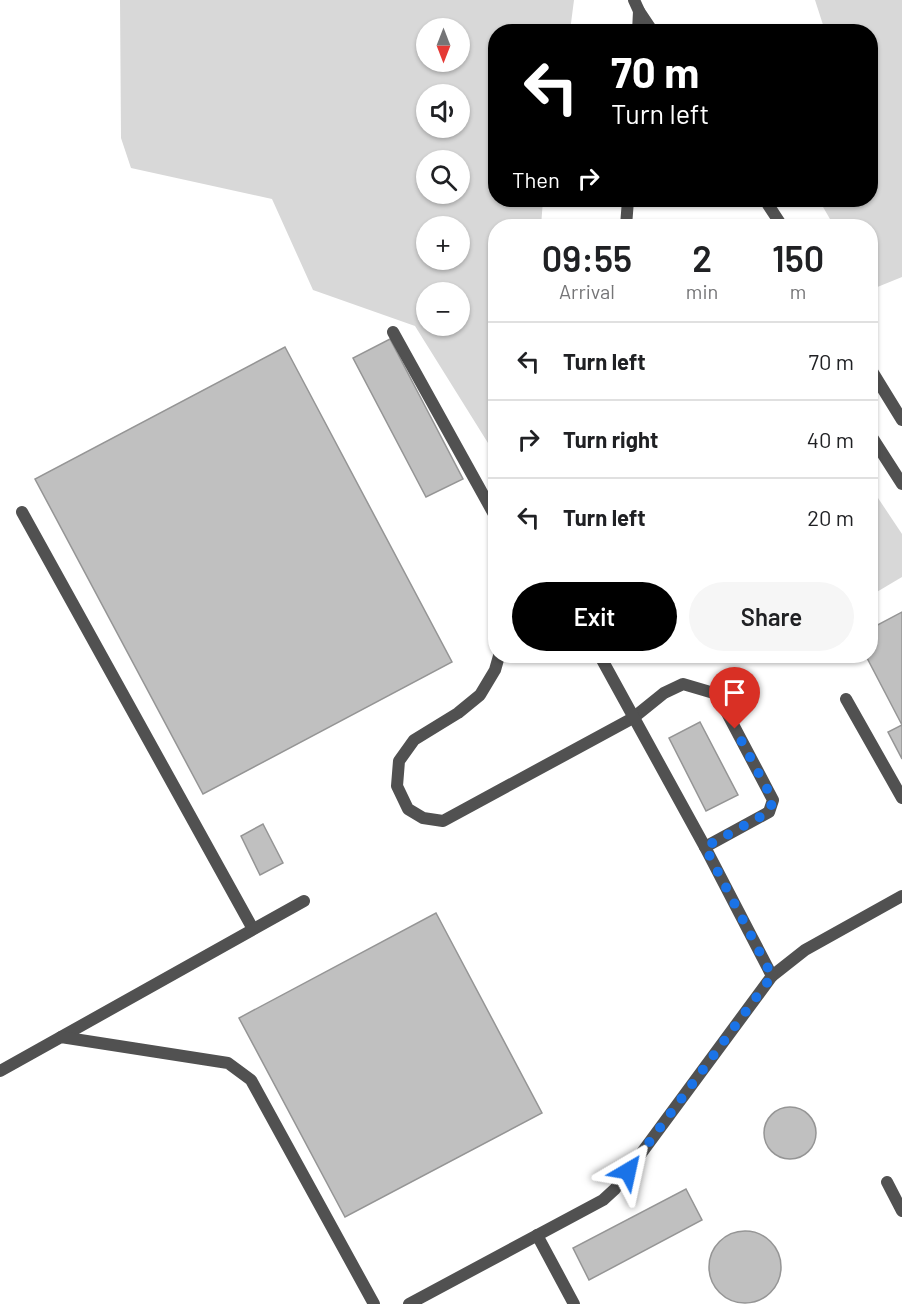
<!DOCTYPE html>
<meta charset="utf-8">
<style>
body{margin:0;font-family:Barlow,sans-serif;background:#f6f6f6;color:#202124;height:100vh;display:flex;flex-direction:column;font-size:22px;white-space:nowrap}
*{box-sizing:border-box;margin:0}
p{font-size:20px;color:#757577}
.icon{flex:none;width:33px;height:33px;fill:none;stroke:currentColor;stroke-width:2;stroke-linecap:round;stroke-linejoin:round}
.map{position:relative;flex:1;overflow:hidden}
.details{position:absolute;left:488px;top:219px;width:390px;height:444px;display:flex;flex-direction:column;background:#fff;border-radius:24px;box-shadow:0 2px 4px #0004}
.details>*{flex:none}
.guide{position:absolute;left:488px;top:24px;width:390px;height:183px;border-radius:24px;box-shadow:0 2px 4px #0004;background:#000;color:#fff;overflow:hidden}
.needle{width:39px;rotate:180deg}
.tools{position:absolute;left:416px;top:18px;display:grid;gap:12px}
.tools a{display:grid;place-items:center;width:54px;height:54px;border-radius:50%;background:#fff;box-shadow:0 2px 4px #0004;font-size:30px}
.pin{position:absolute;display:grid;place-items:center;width:51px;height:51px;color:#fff;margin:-62px -26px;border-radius:50% 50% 50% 0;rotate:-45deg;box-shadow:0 0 6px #0007}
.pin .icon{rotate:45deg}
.me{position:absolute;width:66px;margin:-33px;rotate:36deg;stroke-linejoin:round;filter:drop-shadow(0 0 4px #0008)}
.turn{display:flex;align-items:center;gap:21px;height:126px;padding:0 24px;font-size:27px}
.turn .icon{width:78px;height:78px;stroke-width:2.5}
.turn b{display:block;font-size:42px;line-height:51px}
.then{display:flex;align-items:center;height:57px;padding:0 24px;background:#0003;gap:12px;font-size:22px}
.eta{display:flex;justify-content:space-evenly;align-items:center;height:102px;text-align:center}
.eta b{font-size:36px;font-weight:600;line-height:42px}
.action{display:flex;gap:12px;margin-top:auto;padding:12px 24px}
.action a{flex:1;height:69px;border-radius:36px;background:#000;color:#fff;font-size:24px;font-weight:600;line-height:69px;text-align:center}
.action a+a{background:#f6f6f6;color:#202124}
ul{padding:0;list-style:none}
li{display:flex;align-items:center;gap:18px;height:78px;padding:0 24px;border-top:2px solid #e0e0e0}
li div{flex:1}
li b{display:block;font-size:22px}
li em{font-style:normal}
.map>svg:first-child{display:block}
.green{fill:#d8d8d8;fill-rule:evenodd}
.building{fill:#c0c0c0;stroke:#959595;stroke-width:1.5}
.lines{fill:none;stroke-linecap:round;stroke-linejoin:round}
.service{stroke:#515151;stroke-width:12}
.route{stroke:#1a73e8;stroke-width:10;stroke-dasharray:0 18}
</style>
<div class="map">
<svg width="902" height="1304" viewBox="0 0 902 1304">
<rect width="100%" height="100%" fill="#fff"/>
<g class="green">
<path d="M120 0H574L570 31 495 32V200H543L541 226H495V444L488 443 415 326 313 290 272 199 131 168 121 138ZM426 28H459V62H426ZM426 94H459V128H426ZM426 160H459V194H426ZM426 226H459V260H426ZM426 292H459V326H426Z"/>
<path d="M815 0H902V277L870 290V226H834L819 200H870V32L825 31Z"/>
<path d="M870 486 902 534V577L870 596Z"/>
</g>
<g class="building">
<path d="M390 339 463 479 426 497 353 358Z"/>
<path d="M285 347 452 662 203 794 35 479Z"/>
<path d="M902 612V759L888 732 902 725 866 656H870V629Z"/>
<path d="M700 722 738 795 706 811 669 738Z"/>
<path d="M263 824 283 863 260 875 241 836Z"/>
<path d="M436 913 542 1113 345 1217 239 1018Z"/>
<circle cx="790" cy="1133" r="26"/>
<path d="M686 1189 702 1220 589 1280 573 1248Z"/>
<circle cx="745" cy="1267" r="36"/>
</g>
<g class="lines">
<g class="service">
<path d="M634 0 639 11 653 32"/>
<path d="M638 32 639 11"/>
<path d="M765 200 782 226"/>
<path d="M626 226 628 200"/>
<path d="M393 332 495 516"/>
<path d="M870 368 902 420"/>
<path d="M870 434 902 484"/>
<path d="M22 512 253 929"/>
<path d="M499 656 495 670 480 695 458 713 414 740 399 761 397 786 408 809 423 818 443 821 633 718 664 693 683 684 717 694 773 800 769 812 705 847"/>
<path d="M600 656 705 847 772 976 805 950 902 896"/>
<path d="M846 699 902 798"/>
<path d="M61 1037 304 901"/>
<path d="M0 1071 61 1037 228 1063 251 1080 374 1304"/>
<path d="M887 1182 902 1211"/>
<path d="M537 1235 574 1304"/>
<path d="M409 1304 603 1200 615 1189 772 976"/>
</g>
</g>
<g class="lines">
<path class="route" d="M628 1171 772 976 705 847 769 812 773 800 735 729"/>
</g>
</svg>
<div class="tools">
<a><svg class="needle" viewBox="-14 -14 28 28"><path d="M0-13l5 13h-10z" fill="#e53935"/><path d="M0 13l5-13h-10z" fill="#757577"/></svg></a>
<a><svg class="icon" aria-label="sound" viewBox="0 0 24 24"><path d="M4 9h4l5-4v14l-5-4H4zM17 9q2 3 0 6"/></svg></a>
<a><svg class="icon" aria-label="search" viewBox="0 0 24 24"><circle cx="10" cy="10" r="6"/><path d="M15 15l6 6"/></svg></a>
<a>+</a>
<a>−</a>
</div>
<div class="pin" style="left:735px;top:729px;background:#d93025"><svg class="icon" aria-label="arrive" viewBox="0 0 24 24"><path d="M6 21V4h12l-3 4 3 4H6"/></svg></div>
<svg class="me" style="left:628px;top:1171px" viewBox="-20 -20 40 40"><path d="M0-17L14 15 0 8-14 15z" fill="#1a73e8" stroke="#fff" stroke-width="4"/></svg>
<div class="guide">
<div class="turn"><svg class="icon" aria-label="left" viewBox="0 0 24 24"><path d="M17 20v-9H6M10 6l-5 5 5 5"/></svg><div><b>70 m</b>Turn left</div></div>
<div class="then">Then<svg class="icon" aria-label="right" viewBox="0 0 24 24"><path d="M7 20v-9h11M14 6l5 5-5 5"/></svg></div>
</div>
<section class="details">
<div class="eta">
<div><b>09:55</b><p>Arrival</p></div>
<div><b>2</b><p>min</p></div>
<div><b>150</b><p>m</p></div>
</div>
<ul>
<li><svg class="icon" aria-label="left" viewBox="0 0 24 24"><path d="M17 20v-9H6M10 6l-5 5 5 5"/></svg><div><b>Turn left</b></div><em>70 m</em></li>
<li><svg class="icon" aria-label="right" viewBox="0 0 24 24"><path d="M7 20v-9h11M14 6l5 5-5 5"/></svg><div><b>Turn right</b></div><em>40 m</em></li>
<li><svg class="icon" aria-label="left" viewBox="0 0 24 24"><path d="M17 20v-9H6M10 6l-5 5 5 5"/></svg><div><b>Turn left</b></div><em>20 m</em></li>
</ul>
<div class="action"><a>Exit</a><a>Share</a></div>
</section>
</div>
